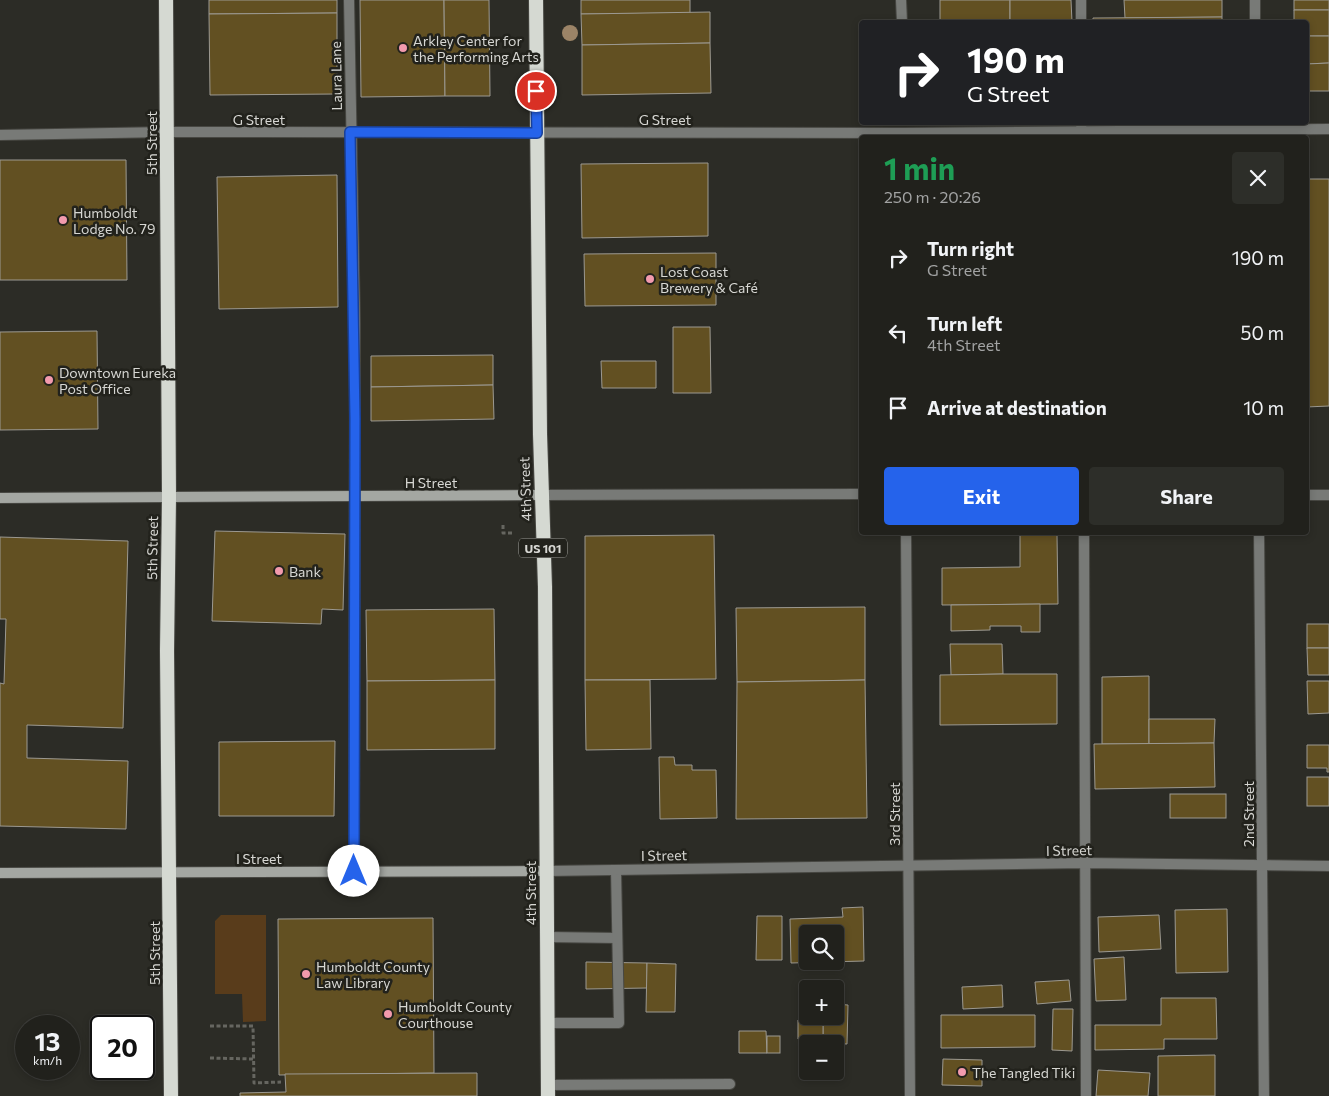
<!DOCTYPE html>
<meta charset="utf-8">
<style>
body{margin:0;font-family:Commissioner,sans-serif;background:#2d2e29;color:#f1f3f6;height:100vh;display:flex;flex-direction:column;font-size:19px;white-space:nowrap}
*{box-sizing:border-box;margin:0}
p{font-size:16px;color:#a2a3a3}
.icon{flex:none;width:28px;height:28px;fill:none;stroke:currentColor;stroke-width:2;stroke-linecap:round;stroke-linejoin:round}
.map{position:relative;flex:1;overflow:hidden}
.side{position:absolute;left:859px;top:135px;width:450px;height:400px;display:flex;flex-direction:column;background:#21211c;border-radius:5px;box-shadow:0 2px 8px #0003,0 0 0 1px #3e3e3b}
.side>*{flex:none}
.guide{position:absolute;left:859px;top:20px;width:450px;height:105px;border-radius:5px;box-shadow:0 2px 8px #0003,0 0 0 1px #3e3e3b;background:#202124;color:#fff;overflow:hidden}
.fabs{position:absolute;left:799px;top:925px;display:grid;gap:10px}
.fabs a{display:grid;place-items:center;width:45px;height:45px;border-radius:5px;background:#21211c;box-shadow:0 2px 8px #0003,0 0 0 1px #3e3e3b;font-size:25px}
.speed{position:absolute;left:15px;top:1015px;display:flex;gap:10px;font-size:25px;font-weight:700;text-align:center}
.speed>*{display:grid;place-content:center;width:65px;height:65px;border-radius:50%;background:#21211c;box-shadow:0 2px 8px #0003,0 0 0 1px #3e3e3b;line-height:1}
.speed small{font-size:12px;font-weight:400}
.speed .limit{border:2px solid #111;border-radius:8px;background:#fff;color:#111}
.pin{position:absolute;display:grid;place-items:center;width:42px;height:42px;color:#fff;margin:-21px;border:2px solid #fff;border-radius:50%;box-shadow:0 1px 5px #0007}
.me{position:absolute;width:55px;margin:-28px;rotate:0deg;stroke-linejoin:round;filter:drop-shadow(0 0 4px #0008)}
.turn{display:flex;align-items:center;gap:18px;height:105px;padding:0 25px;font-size:22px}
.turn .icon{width:65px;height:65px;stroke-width:2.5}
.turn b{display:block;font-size:35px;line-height:42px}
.round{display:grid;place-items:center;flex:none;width:52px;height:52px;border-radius:5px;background:#2d2e29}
.headline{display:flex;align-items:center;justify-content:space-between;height:85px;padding:0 25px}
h1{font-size:30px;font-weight:700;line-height:38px;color:#1e9e55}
.button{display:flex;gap:10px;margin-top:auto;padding:10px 25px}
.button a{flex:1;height:58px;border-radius:5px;background:#2563eb;color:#fff;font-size:20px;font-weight:700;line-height:58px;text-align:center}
.button a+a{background:#2d2e29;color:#f1f3f6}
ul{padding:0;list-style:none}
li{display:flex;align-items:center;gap:15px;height:75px;padding:0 25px}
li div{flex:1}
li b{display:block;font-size:19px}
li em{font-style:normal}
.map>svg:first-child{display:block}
.green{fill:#593c1b}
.building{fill:#625022;stroke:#9c9991;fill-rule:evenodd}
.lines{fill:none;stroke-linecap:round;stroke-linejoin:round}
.service-casing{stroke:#474742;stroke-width:12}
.minor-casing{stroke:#474742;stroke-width:12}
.tertiary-casing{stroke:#474742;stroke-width:12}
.secondary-casing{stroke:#474742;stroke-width:12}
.trunk-casing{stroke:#474742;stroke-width:16}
.path{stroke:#666660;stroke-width:3;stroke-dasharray:4 2.5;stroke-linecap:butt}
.service{stroke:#787a77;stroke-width:10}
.minor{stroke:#787a77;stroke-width:10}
.tertiary{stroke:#787a77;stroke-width:10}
.secondary{stroke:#a4a7a2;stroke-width:10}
.trunk{stroke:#d5d9d2;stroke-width:14}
.tree{fill:#9c8467}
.route-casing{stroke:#184099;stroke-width:12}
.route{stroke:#2563eb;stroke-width:9}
.poi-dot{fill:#f29aad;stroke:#22221c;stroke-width:2}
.labels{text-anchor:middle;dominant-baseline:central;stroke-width:5;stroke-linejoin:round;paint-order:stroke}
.shield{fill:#22221c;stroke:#a1a19c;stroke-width:1}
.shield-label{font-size:12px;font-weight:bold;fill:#d7d7d3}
.poi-label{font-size:14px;fill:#d7d7d3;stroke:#22221c;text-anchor:start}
.street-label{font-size:14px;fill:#d7d7d3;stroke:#22221c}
</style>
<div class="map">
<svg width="1329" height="1096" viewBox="0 0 1329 1096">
<rect width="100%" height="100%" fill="#2c2c26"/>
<path class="green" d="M221 915H266V1021L243 1022 242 994H215V921Z"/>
<g class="building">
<path d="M209 0H337V13L209 14Z"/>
<path d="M360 0H444L445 96 361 97Z"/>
<path d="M444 0H489L490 96H445Z"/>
<path d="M581 0H690V13L581 14Z"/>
<rect x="940" y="0" width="70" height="22"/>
<path d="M1010 0H1071L1072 22H1010Z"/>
<path d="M1124 0H1222V17L1125 18Z"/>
<rect x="1294" y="0" width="35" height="10"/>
<path d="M1294 10H1329V36H1306V22H1294Z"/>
<path d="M710 12V43L582 45 581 14Z"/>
<path d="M337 13V94L210 95 209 14Z"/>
<path d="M1222 17V22H1093V18Z"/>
<path d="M1306 36H1329V63L1306 64Z"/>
<path d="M710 43 711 93 582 95V45Z"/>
<path d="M1329 63V91H1306V64Z"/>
<path d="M0 160H126L127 280H0Z"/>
<path d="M708 163V236L582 238 581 164Z"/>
<path d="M337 175 338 307 219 309 217 177Z"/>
<path d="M1306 179H1329V406L1306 407Z"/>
<path d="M716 253V305L585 306 584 254Z"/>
<path d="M673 327H710L711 393H673Z"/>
<path d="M97 331 98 429 0 430V332Z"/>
<path d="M493 355V385L371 387V356Z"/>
<path d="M601 361H656V388H602Z"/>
<path d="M493 385 494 419 371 421V387Z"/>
<path d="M215 531 345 534 343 610 322 609 321 624 212 621Z"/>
<path d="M714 535 716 679 585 680V536Z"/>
<path d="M1020 535H1057L1058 604 942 605V568L1020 567Z"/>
<path d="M0 537 128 541 123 728 27 725V758L128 761 126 829 0 826V683L4 684 6 619H0Z"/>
<path d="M1040 604V632H1021V626H990V630L951 631V605Z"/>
<path d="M865 607V680L737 682 736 608Z"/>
<path d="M494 609 495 680 367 681 366 610Z"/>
<rect x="1307" y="624" width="22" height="24"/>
<path d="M950 644H1002L1003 674 951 675Z"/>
<path d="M1307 648H1329V675H1308Z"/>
<path d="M1003 674H1057V724L940 725V675Z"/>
<path d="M1149 676V744H1102V677Z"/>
<path d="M495 680V749L367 750V681Z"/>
<path d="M585 680H650L651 749 586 750Z"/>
<path d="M865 680 867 818 736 819 737 682Z"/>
<path d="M1307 681H1329V713L1308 714Z"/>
<path d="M1149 719H1215L1214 743 1149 744Z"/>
<path d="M335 741 334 816H219V742Z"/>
<path d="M1214 743 1215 787 1095 789 1094 744Z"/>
<path d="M1307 745H1329V772H1327V768H1307Z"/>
<path d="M659 757H674L675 765H692V770H716L717 818 660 819Z"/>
<rect x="1307" y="777" width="22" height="29"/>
<rect x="1170" y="794" width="56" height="24"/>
<path d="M863 907 864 961 791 963 790 919 843 917 842 908ZM808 934H835V961H808Z"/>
<path d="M1227 909 1228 972 1176 973 1175 910Z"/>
<path d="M1159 915 1161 949 1099 952 1098 917Z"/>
<path d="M757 916H782V960H756Z"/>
<path d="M433 918 434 1073 279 1075 278 919Z"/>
<path d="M1124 957 1126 1000 1096 1001 1094 959Z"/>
<path d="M586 962 647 963V988L586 989Z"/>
<path d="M647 963 676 964 675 1012H646Z"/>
<path d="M1069 980 1071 1001 1037 1004 1035 982Z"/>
<path d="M1002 985 1003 1007 963 1009 962 987Z"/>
<path d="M1161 998H1216L1217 1039H1164V1049L1095 1050V1025H1161Z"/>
<path d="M835 1004 848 1005 847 1044 823 1043V1016H835Z"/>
<path d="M1053 1009H1073L1072 1051 1052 1050Z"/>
<path d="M941 1015H1035V1047L941 1048Z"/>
<path d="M798 1020 823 1021V1040L798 1039Z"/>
<path d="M739 1031H766L767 1053H739Z"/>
<rect x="767" y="1036" width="13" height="17"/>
<path d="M1215 1055V1096H1158V1056Z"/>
<path d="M943 1059 982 1060V1086L942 1085Z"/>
<path d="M1098 1070 1150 1073 1148 1096H1096Z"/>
<path d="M477 1073V1096H240V1093L286 1092 285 1074Z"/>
</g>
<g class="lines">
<defs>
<g id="service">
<path d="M349 0 355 324 354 871"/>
<path d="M1081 0V22"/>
<path d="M1081 122 1082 138"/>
<path d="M1084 532 1086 1096"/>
<path d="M547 937 617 938"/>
<path d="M547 1023H619L616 870"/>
<path d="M548 1085 730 1084"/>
</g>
<path id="minor" d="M1262 865 1264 1096"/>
<g id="tertiary">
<path d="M901 0 902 22"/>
<path d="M1255 0V22"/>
<path d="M0 135 167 132 903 133 1329 129"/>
<path d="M541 495 861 494"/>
<path d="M1306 495H1329"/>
<path d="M906 532 910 1096"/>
<path d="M1259 532 1262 865"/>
<path d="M546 871 1085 863 1329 866"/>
</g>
<g id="secondary">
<path d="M0 498 541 495"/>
<path d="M0 873 546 871"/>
</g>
<g id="trunk">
<path d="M166 0 169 497 167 651 171 1096"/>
<path d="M536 0 540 434 545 587 548 1096"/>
</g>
</defs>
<use href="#service" class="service-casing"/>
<use href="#minor" class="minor-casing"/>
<use href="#tertiary" class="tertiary-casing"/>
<use href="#secondary" class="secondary-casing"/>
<use href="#trunk" class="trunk-casing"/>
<g class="path">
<path d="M503 525V533H512"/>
<path d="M210 1026H253L254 1083 281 1082"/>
<path d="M210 1058 254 1059"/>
</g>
<use href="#service" class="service"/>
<use href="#minor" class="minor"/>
<use href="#tertiary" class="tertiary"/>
<use href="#secondary" class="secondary"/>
<use href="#trunk" class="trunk"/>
</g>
<circle class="tree" cx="570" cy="33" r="8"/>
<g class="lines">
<defs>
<path id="route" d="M354 871 355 418 350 132 537 133 536 91"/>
</defs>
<use href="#route" class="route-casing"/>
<use href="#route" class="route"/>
</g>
<g class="poi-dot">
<circle cx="403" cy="48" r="5"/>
<circle cx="63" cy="220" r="5"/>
<circle cx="650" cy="279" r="5"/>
<circle cx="49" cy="380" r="5"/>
<circle cx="279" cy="571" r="5"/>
<circle cx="306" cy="974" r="5"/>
<circle cx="388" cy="1014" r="5"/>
<circle cx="962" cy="1072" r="5"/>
</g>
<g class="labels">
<rect class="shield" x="519" y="538.5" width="48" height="19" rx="4"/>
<g class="shield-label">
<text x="543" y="548">US 101</text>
</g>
<g class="poi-label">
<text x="413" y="40">Arkley Center for<tspan x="413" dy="16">the Performing Arts</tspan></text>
<text x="73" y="212">Humboldt<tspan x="73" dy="16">Lodge No. 79</tspan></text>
<text x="660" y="271">Lost Coast<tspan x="660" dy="16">Brewery &amp; Café</tspan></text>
<text x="59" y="372">Downtown Eureka<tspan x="59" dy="16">Post Office</tspan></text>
<text x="289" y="571">Bank</text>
<text x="316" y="966">Humboldt County<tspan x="316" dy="16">Law Library</tspan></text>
<text x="398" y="1006">Humboldt County<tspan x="398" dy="16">Courthouse</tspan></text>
<text x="972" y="1072">The Tangled Tiki</text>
</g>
<g class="street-label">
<text transform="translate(336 76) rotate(-91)">Laura Lane</text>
<text x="259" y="119">G Street</text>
<text x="665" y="119">G Street</text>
<text transform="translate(151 143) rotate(-90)">5th Street</text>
<text x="431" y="482">H Street</text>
<text transform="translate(525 489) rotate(-92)">4th Street</text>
<text transform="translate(152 548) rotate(-89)">5th Street</text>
<text transform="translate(894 814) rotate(-90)">3rd Street</text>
<text transform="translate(1248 814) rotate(-90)">2nd Street</text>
<text transform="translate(1069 850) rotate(-1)">I Street</text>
<text transform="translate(664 855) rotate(-1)">I Street</text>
<text x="259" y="858">I Street</text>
<text transform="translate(530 893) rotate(-90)">4th Street</text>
<text transform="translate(154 953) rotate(-90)">5th Street</text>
</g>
</g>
</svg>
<div class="fabs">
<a><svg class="icon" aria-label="search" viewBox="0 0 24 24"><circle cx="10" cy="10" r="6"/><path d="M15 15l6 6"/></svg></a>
<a>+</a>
<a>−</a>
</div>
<div class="speed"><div>13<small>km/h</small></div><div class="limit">20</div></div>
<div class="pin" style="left:536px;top:91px;background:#d93025"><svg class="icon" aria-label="arrive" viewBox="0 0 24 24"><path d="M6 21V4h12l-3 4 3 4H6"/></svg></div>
<svg class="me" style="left:354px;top:871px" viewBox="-20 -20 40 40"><circle r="19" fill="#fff"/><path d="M0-13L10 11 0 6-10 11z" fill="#2563eb"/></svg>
<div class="guide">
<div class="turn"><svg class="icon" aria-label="right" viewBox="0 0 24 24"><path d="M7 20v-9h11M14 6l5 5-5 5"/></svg><div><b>190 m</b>G Street</div></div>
</div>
<section class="side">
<div class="headline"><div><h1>1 min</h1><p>250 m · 20:26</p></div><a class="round"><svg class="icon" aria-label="close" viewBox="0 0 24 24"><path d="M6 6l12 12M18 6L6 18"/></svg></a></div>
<ul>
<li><svg class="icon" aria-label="right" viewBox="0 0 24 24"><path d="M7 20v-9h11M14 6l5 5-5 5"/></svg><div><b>Turn right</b><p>G Street</p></div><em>190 m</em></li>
<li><svg class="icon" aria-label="left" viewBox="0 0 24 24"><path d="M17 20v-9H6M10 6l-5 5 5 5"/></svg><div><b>Turn left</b><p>4th Street</p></div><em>50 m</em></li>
<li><svg class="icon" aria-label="arrive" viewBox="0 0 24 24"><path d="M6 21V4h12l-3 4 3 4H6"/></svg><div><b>Arrive at destination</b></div><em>10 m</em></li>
</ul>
<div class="button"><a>Exit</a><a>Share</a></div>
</section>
</div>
